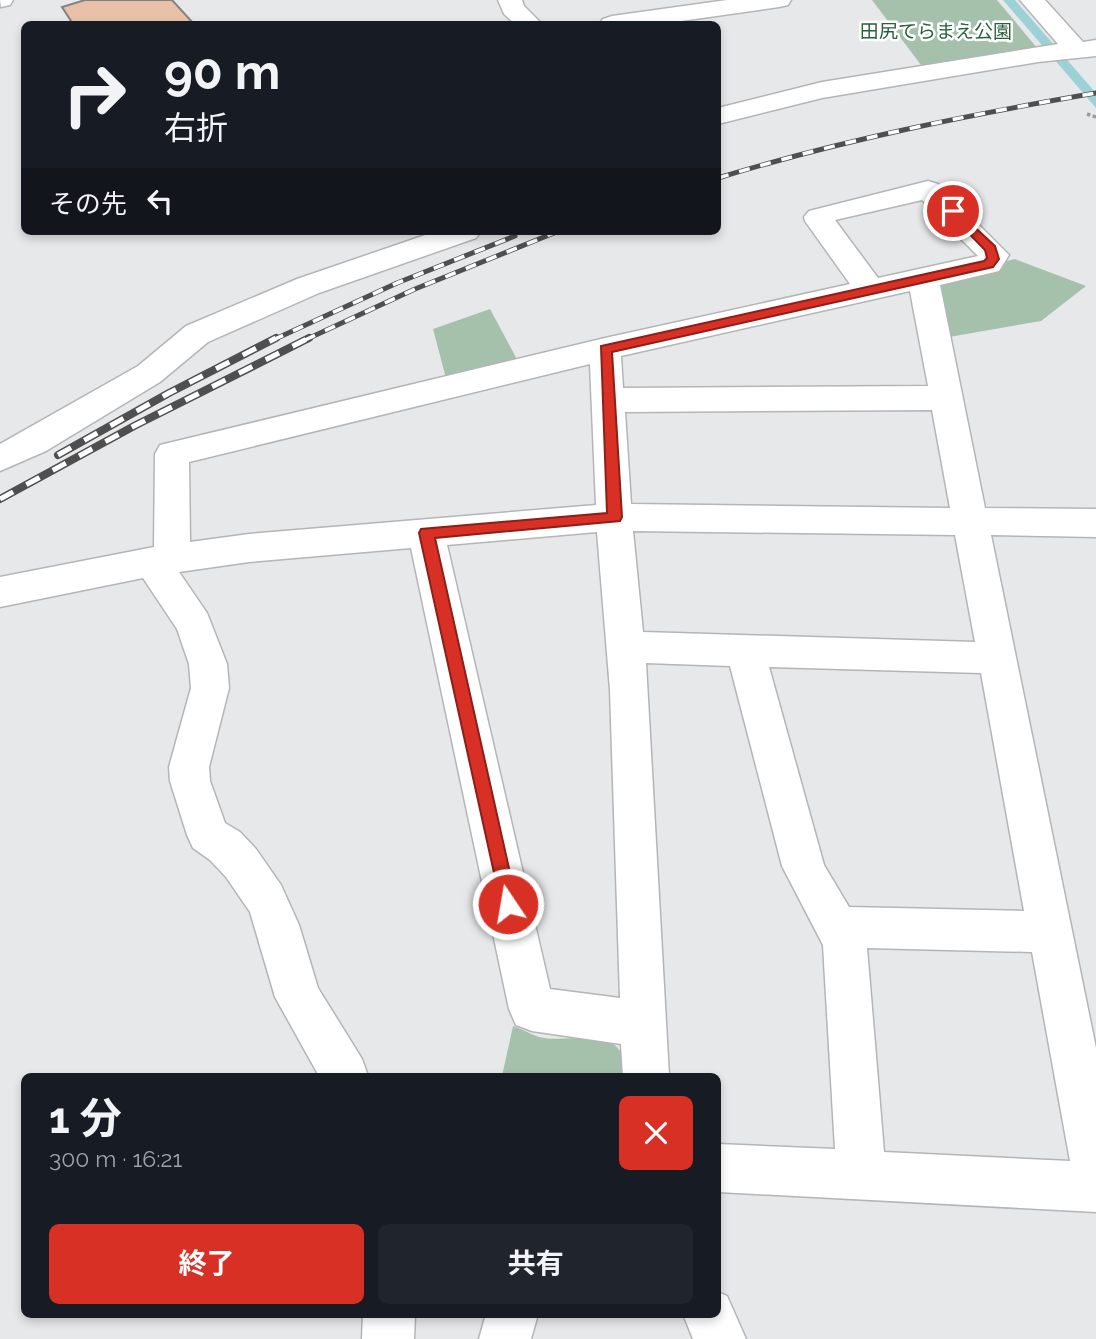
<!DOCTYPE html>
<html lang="ja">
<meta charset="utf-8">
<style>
body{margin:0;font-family:Raleway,"Noto Sans JP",sans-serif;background:#20242c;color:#f1f3f6;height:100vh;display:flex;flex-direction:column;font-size:26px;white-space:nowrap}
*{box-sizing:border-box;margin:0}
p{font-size:23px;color:#9ea1a6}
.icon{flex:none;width:38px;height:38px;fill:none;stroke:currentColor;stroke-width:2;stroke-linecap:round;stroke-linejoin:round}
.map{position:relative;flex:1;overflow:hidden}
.side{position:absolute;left:21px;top:1073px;width:700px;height:245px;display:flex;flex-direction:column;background:#171b24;border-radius:10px;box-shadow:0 4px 10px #0003}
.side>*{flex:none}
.guide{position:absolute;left:21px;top:21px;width:700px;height:214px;border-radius:10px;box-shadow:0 4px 10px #0003;background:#171b24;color:#f1f3f6;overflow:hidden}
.pin{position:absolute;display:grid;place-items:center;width:60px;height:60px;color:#fff;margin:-30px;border:4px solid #fff;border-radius:50%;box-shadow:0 2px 7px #0007}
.me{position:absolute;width:77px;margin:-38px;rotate:348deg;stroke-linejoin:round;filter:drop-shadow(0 0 5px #0008)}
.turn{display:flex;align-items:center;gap:24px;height:147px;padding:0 28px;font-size:32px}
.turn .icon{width:91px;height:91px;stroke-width:2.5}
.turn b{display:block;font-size:49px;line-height:60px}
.then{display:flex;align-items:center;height:66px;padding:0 28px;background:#0003;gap:14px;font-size:26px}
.round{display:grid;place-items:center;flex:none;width:74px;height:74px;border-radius:10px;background:#20242c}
.headline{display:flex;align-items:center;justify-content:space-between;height:119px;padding:0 28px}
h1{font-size:42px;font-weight:700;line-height:52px}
.button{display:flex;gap:14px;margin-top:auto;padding:14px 28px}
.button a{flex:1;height:80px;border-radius:10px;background:#d93025;color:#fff;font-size:28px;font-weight:700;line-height:80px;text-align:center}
.button a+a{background:#20242c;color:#f1f3f6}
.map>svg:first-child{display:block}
.green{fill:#a5c1ac}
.water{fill:#9cd2d6}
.building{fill:#e9c1a9;stroke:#858382;stroke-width:2}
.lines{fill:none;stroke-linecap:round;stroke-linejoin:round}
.minor-casing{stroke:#b4b5b7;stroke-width:3}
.path{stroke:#9a9b9c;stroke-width:3.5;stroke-dasharray:3.5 2.5;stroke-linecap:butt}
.minor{fill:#fff;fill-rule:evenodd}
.rail-far1-casing{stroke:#4f4f50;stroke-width:5}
.rail-casing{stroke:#4f4f50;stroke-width:8}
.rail-far1{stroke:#fff;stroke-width:3.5;stroke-dasharray:11;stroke-linecap:butt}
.rail{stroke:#fff;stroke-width:5;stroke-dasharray:15;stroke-linecap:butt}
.route{fill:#d93025;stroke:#8d1f18;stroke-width:2}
.labels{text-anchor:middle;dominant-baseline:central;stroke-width:5;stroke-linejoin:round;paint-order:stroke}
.far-park-label{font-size:19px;fill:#28613c;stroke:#fff}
</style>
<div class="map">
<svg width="1096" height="1339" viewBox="0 0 1096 1339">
<rect width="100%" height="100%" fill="#e7e8ea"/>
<g class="green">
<path d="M872 0H997L1038 49 921 65Z"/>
<path d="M1015 259 1086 286 1041 321 943 338 928 280Z"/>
<path d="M490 309 520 365 447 382 433 329Z"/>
<path d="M513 1026C522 1029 530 1034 539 1037 570 1045 629 1020 624 1076H502Z"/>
</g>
<path class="water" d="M1003 0H1015L1096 93V108Z"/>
<path class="building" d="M85 0H172L194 24H73L62 7Z"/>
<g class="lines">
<defs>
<g id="minor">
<path d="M0 0H13L10 5 1 7Z"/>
<path d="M498 0H522L524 6 542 24H515L504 14Z"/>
<path d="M727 0H791L788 5 779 7 660 24H599L603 19 612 16Z"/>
<path d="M1020 0H1045L1083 42 1096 40V56L1038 62 822 98 718 124V108L822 82 1058 44Z"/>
<path d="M928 181 938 184 1009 255 999 271 940 285 985 508 1096 509V537L991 535 1096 1048V1212L718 1192V1144L835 1149 823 945 782 866 730 666 646 663 669 1076H623L621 1044 532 1031 516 1025 509 1009 411 548 249 562 179 572 207 613 227 664 229 688 209 767 210 781 225 823 240 832 256 849 281 885 299 925 318 988 362 1059 368 1076H319L275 997 250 912 226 877 210 860 193 848 187 835 170 781 169 767 191 688 189 664 177 629 143 578 0 607V577L154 547 155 454 160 445 605 338 850 284 805 221 804 217 809 211ZM922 200 978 256 878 278 835 220ZM910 291 928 386 623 388 621 356ZM590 364 596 505 249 534 190 542 189 462ZM932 410 950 508 631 504 625 412ZM633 531 955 535 975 642 643 632ZM597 532 610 690 620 998 550 989 447 545ZM769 667 981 673 1024 911 849 907 824 865ZM867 948 1032 952 1070 1161 884 1152Z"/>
<path d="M437 231H481L476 238 319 293 208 342 160 382 46 451 0 471V444L138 366 186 326 297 279Z"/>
<path d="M718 1292 727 1296 746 1339H693L683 1314H718Z"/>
<path d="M363 1314H415L414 1339H362Z"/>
<path d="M486 1314H538L531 1339H479Z"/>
</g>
</defs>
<use href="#minor" class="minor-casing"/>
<path class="path" d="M1087 114 1096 117"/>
<use href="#minor" class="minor"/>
<defs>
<g id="rail-far1">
<path d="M718 178C842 140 968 115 1096 93"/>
<path d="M273 340 397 283 515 236"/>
<path d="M305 340 415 289 559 231"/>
</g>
<g id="rail">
<path d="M58 455 169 393 276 338"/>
<path d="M0 499 136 425 309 338"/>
</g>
</defs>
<use href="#rail-far1" class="rail-far1-casing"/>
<use href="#rail" class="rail-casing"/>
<use href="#rail-far1" class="rail-far1"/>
<use href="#rail" class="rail"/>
</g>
<path class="route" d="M953 207 995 246 999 259 993 267 612 352 622 517 620 521 435 538 517 904 515 909 508 912 502 909 419 533 421 529 607 513 601 346 984 261 987 258 985 250 947 211Z"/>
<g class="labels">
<g class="far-park-label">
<text x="936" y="31">田尻てらまえ公園</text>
</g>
</g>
</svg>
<div class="pin" style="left:953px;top:211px;background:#d93025"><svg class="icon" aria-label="arrive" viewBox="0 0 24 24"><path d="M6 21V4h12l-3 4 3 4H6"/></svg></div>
<svg class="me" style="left:508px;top:904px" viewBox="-20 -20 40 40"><circle r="17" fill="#d93025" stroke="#fff" stroke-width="3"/><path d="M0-11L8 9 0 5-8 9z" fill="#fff"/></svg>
<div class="guide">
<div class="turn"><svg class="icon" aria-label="right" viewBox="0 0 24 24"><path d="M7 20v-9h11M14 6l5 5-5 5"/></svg><div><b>90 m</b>右折</div></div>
<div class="then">その先<svg class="icon" aria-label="left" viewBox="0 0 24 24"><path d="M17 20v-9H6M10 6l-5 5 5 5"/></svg></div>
</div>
<section class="side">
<div class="headline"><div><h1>1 分</h1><p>300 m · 16:21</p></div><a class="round" style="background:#d93025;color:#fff"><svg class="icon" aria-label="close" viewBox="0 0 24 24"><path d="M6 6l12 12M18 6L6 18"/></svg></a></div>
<div class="button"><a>終了</a><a>共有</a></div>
</section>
</div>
